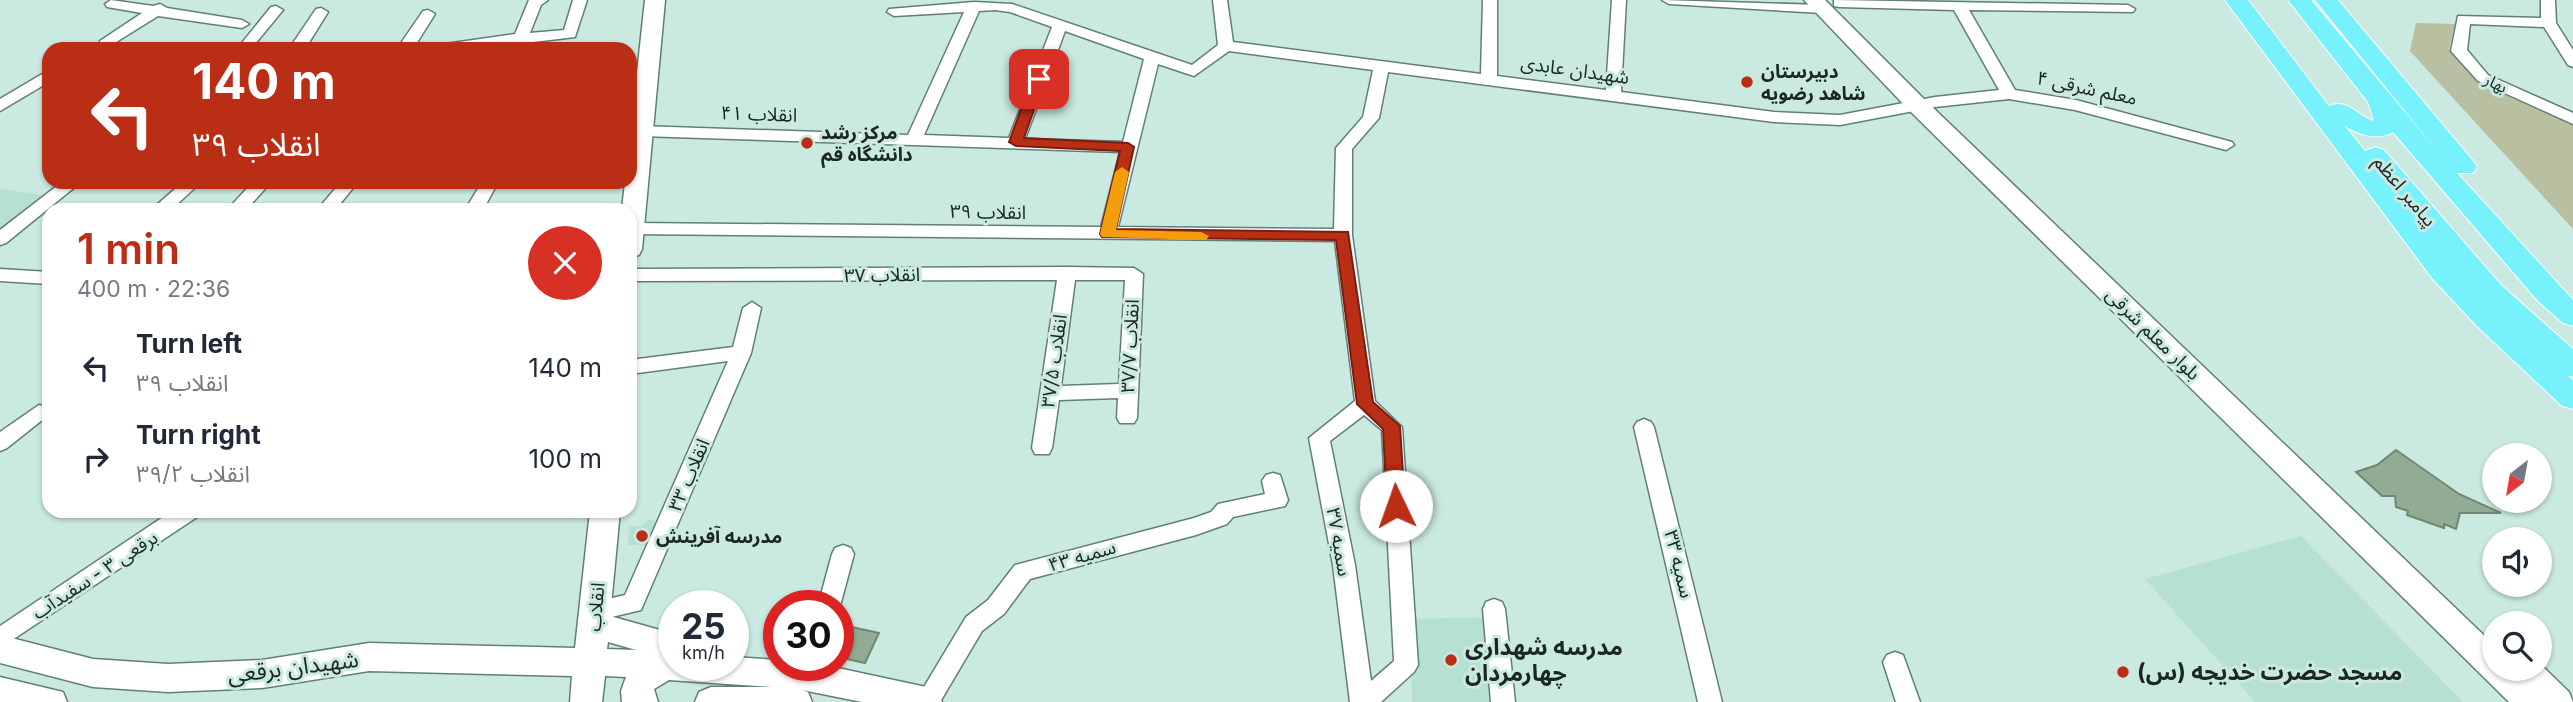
<!DOCTYPE html>
<meta charset="utf-8">
<style>
body{margin:0;font-family:Inter,"Noto Sans Arabic",sans-serif;background:#f6f6f7;color:#1f2937;height:100vh;display:flex;flex-direction:column;font-size:26px;white-space:nowrap}
*{box-sizing:border-box;margin:0}
p{font-size:23px;color:#747a83}
.icon{flex:none;width:38px;height:38px;fill:none;stroke:currentColor;stroke-width:2;stroke-linecap:round;stroke-linejoin:round}
.map{position:relative;flex:1;overflow:hidden}
.details{position:absolute;left:42px;top:203px;width:595px;height:315px;display:flex;flex-direction:column;background:#fff;border-radius:21px;box-shadow:0 2px 5px #0004}
.details>*{flex:none}
.top-card{position:absolute;left:42px;top:42px;width:595px;height:147px;border-radius:21px;box-shadow:0 2px 5px #0004;background:#ba2e16;color:#fff;overflow:hidden}
.needle{width:46px;rotate:211deg}
.fabs{position:absolute;left:2482px;top:443px;display:grid;gap:14px}
.fabs a{display:grid;place-items:center;width:70px;height:70px;border-radius:50%;background:#fff;box-shadow:0 2px 5px #0004;font-size:35px}
.speed{position:absolute;left:658px;top:590px;display:flex;gap:14px;font-size:35px;font-weight:700;text-align:center}
.speed>*{display:grid;place-content:center;width:91px;height:91px;border-radius:50%;background:#fff;box-shadow:0 2px 5px #0004;line-height:1}
.speed small{font-size:18px;font-weight:400}
.speed .limit{border:10px solid #d22;background:#fff;color:#111}
.pin{position:absolute;display:grid;place-items:center;width:60px;height:60px;color:#fff;margin:-30px;border-radius:14px;box-shadow:0 4px 10px #0006}
.me{position:absolute;width:77px;margin:-38px;rotate:357deg;stroke-linejoin:round;filter:drop-shadow(0 0 5px #0008)}
.turn{display:flex;align-items:center;gap:24px;height:147px;padding:0 35px;font-size:32px}
.turn .icon{width:91px;height:91px;stroke-width:2.5}
.turn b{display:block;font-size:49px;line-height:60px}
.round{display:grid;place-items:center;flex:none;width:74px;height:74px;border-radius:37px;background:#f6f6f7}
.head{display:flex;align-items:center;justify-content:space-between;height:119px;padding:0 35px}
h1{font-size:42px;font-weight:600;line-height:52px;color:#ba2e16}
ul{padding:0;list-style:none}
li{display:flex;align-items:center;gap:21px;height:91px;padding:0 35px}
li div{flex:1}
li b{display:block;font-size:26px}
li em{font-style:normal}
.map>svg:first-child{display:block}
.built{fill:#b7e0d4}
.green{fill:#b8c0a1}
.building{fill:#91ac93;stroke:#728674;stroke-width:2}
.lines{fill:none;stroke-linecap:round;stroke-linejoin:round}
.street-casing{stroke:#627f77;stroke-width:3}
.secondary-casing{stroke:#627f77;stroke-width:3}
.primary-casing{stroke:#fff;stroke-width:2}
.street{fill:#fff;fill-rule:evenodd}
.secondary{fill:#fff;fill-rule:evenodd}
.primary{fill:#77f2fd;fill-rule:evenodd}
.route{fill:#ba2e16;stroke:#791e0e;stroke-width:2}
.slow{fill:#f59e0b}
.poi-dot{fill:#ba2e16;stroke:#cae9e0;stroke-width:2.5}
.labels{text-anchor:middle;dominant-baseline:central;stroke-width:6;stroke-linejoin:round;paint-order:stroke}
.far-street-label{font-size:16px;fill:#1b2723;stroke:#cae9e0}
.street-label{font-size:19px;fill:#1b2723;stroke:#cae9e0}
.poi-label{font-size:19px;font-weight:bold;fill:#1b2723;stroke:#cae9e0;text-anchor:start}
.near-poi-label{font-size:23px;font-weight:bold;fill:#1b2723;stroke:#cae9e0;text-anchor:start}
.near-street-label{font-size:23px;fill:#1b2723;stroke:#cae9e0}
</style>
<div class="map">
<svg width="2573" height="702" viewBox="0 0 2573 702">
<rect width="100%" height="100%" fill="#cae9e0"/>
<g class="built">
<path d="M0 189 48 196 0 232Z"/>
<path d="M648 520 662 522 652 545H628L629 526H642Z"/>
<path d="M2301 536 2463 702H2255L2145 579Z"/>
<path d="M1487 617 1493 702H1412L1410 619Z"/>
</g>
<path class="green" d="M2416 23 2455 24 2449 49 2476 80 2573 123V229L2410 51Z"/>
<g class="building">
<path d="M2396 450 2459 494 2501 513H2460L2456 529 2444 524V528L2407 515 2408 511 2396 507 2395 496H2382L2356 472 2377 465Z"/>
<path d="M838 624 879 633 865 663 838 657Z"/>
</g>
<g class="lines">
<defs>
<g id="street">
<path d="M111 0 153 6 160 4 167 8 242 20 249 24 242 28 158 16 105 49 100 47V41L142 13 107 7 105 4Z"/>
<path d="M529 0H548L541 5 530 33 564 30 573 0H587L575 37 476 49H437L445 44 515 34Z"/>
<path d="M1213 0H1227L1233 42 1481 74 1483 0H1497V76L1606 90 1612 0H1626L1621 92 1774 112 1840 115 1935 97 1999 90 1954 10 1839 7 1834 6V0L2128 5 2135 9 2133 12 1969 10 2015 90 2076 100 2232 142 2234 145 2226 150 2075 110 2009 99 1935 107 1840 125 1774 122 1388 72 1379 118 1352 149V235L1375 401 1402 427 1418 665 1414 672 1381 702H1350L1333 565 1309 438 1355 401 1335 241 630 234 632 223 1101 227 1120 152 641 136 633 131 641 126 908 135 964 12 894 16 887 12 889 9 974 2 1012 4 1192 65 1218 45ZM995 10 1010 12 1052 27 1009 138 924 135 979 11ZM1065 31 1144 59 1123 142 1025 139ZM1229 51 1373 70 1363 117 1336 148 1334 229 1118 227 1158 64 1194 76ZM1364 415 1382 430 1394 661 1371 681 1355 565 1330 441Z"/>
<path d="M1662 0 1822 5 1829 9 1822 13 1669 4Z"/>
<path d="M2541 0H2555L2556 23 2573 50V67L2568 65 2544 27 2470 24 2467 50 2488 75 2573 113V124L2478 81 2451 51 2458 16 2541 18Z"/>
<path d="M276 6 283 10 255 44H270L278 49H237L271 7Z"/>
<path d="M321 8 328 12 305 49H289L316 9Z"/>
<path d="M428 10 435 14 413 49H397L423 11Z"/>
<path d="M49 70V82L0 111V99Z"/>
<path d="M62 182H81L6 243 0 245V230Z"/>
<path d="M183 182H201L171 210H151Z"/>
<path d="M253 182H271L246 210H227Z"/>
<path d="M341 182H358L335 210H317Z"/>
<path d="M482 182H498L483 210H465Z"/>
<path d="M1067 267 1134 268 1143 274 1137 418 1134 423H1120L1117 418 1118 398 1059 400 1052 448 1049 454H1035L1032 448 1057 280 630 281V269ZM1075 280H1125L1119 384 1061 386Z"/>
<path d="M0 269 49 272V284L0 281Z"/>
<path d="M752 302 761 308 751 353 641 610 595 621 587 618 584 611 587 604 625 595 728 361 630 374V360L733 347 743 308Z"/>
<path d="M39 405 46 407 49 412 46 417 7 448 0 451V432Z"/>
<path d="M1644 419 1651 422 1654 427 1722 702H1698L1634 427 1637 422Z"/>
<path d="M1273 473 1280 475 1288 500 1285 506 1233 517 1227 524 1196 535 1030 579 1004 614 982 631 940 702H915L966 617 988 600 1015 565 1194 518 1211 512 1218 504 1265 494 1262 481 1266 475Z"/>
<path d="M172 511H200L197 517 0 648V626Z"/>
<path d="M843 545 851 548 854 554 840 606 838 610V606H818L832 554 835 548Z"/>
<path d="M1494 599 1502 602 1505 609 1515 702H1491L1483 609 1486 602Z"/>
<path d="M1895 652 1903 655 1920 702H1896L1883 662 1887 655Z"/>
</g>
<g id="secondary">
<path d="M645 0H665L642 249 639 255 630 257V210H622L625 182H630V138Z"/>
<path d="M1804 0H1825L1926 101 2494 645V668H2539V663L2569 692 2573 702H2509L1910 111Z"/>
<path d="M590 511H620L610 616 674 634V665H733V657L779 660V665H824L926 687 938 692 942 702H862L802 690 808 692 812 702H695L699 692 711 687H772L669 680 654 689 658 702H622L621 691 626 677 605 676 602 702H570L572 676 369 671 262 688 168 692 93 687 0 663V635L93 659 168 664 262 660 369 643 575 648ZM608 642 636 650 607 649Z"/>
<path d="M0 677 63 692 67 702H0Z"/>
</g>
<path id="primary" d="M2225 0H2248L2329 106C2348 98 2357 116 2374 121L2368 102 2288 0H2311L2435 148 2315 0H2338L2473 161 2477 167 2473 173H2457L2573 300V326L2563 323 2537 300 2393 132C2379 141 2357 135 2344 125L2365 151 2375 147 2384 150 2501 285 2573 349V377L2567 375 2573 380V409L2562 406 2476 325 2432 278Z"/>
</defs>
<use href="#street" class="street-casing"/>
<use href="#secondary" class="secondary-casing"/>
<use href="#primary" class="primary-casing"/>
<use href="#street" class="street"/>
<use href="#secondary" class="secondary"/>
<use href="#primary" class="primary"/>
</g>
<path class="route" d="M1039 75 1045 79 1024 138 1128 143 1134 147 1116 229 1348 232 1373 402 1400 426 1405 506 1403 511H1390L1387 506 1383 429 1357 404 1336 240 1102 237 1100 234 1120 151 1016 146 1009 142 1032 79Z"/>
<path class="slow" d="M1122 167 1129 172 1116 230 1201 232 1209 236 1206 240 1102 237 1100 234 1115 172Z"/>
<g class="poi-dot">
<circle cx="1747" cy="82" r="7"/>
<circle cx="807" cy="143" r="7"/>
<circle cx="642" cy="536" r="7"/>
<circle cx="1451" cy="660" r="7"/>
<circle cx="2123" cy="672" r="7"/>
</g>
<g class="labels">
<g class="far-street-label">
<text transform="translate(2496 83) rotate(27)">بهار</text>
</g>
<g class="street-label">
<text transform="translate(1575 70) rotate(8)">شهیدان عابدی</text>
<text transform="translate(2087 88) rotate(12)">معلم شرقی ۴</text>
<text transform="translate(759 114) rotate(2)">انقلاب ۴۱</text>
<text transform="translate(2405 191) rotate(50)">پیامبر اعظم</text>
<text transform="translate(988 212) rotate(1)">انقلاب ۳۹</text>
<text transform="translate(882 275) rotate(-1)">انقلاب ۳۷</text>
<text transform="translate(2153 334) rotate(44)">بلوار معلم شرقی</text>
<text transform="translate(1130 346) rotate(-87)">انقلاب ۳۷/۷</text>
<text transform="translate(1054 361) rotate(-82)">انقلاب ۳۷/۵</text>
<text transform="translate(689 475) rotate(-67)">انقلاب ۳۳</text>
<text transform="translate(1339 542) rotate(80)">سمیه ۳۷</text>
<text transform="translate(1082 556) rotate(-16)">سمیه ۴۳</text>
<text transform="translate(1679 564) rotate(76)">سمیه ۳۳</text>
<text transform="translate(95 575) rotate(-33)">برقعی ۳ - سفیدآب</text>
<text transform="translate(596 607) rotate(-85)">انقلاب</text>
</g>
<g class="poi-label">
<text x="1761" y="71">دبیرستان<tspan x="1761" dy="22">شاهد رضویه</tspan></text>
<text x="821" y="132">مرکز رشد<tspan x="821" dy="22">دانشگاه قم</tspan></text>
<text x="656" y="536">مدرسه آفرینش</text>
</g>
<g class="near-poi-label">
<text x="1465" y="647">مدرسه شهداری<tspan x="1465" dy="26">چهارمردان</tspan></text>
<text x="2137" y="672">مسجد حضرت خدیجه (س)</text>
</g>
<g class="near-street-label">
<text transform="translate(293 667) rotate(-7)">شهیدان برقعی</text>
</g>
</g>
</svg>
<div class="fabs">
<a><svg class="needle" viewBox="-14 -14 28 28"><path d="M0-13l5 13h-10z" fill="#e53935"/><path d="M0 13l5-13h-10z" fill="#747a83"/></svg></a>
<a><svg class="icon" aria-label="sound" viewBox="0 0 24 24"><path d="M4 9h4l5-4v14l-5-4H4zM17 9q2 3 0 6"/></svg></a>
<a><svg class="icon" aria-label="search" viewBox="0 0 24 24"><circle cx="10" cy="10" r="6"/><path d="M15 15l6 6"/></svg></a>
</div>
<div class="speed"><div>25<small>km/h</small></div><div class="limit">30</div></div>
<div class="pin" style="left:1039px;top:79px;background:#d93025"><svg class="icon" aria-label="arrive" viewBox="0 0 24 24"><path d="M6 21V4h12l-3 4 3 4H6"/></svg></div>
<svg class="me" style="left:1396px;top:506px" viewBox="-20 -20 40 40"><circle r="19" fill="#fff"/><path d="M0-13L10 11 0 6-10 11z" fill="#ba2e16"/></svg>
<div class="top-card">
<div class="turn"><svg class="icon" aria-label="left" viewBox="0 0 24 24"><path d="M17 20v-9H6M10 6l-5 5 5 5"/></svg><div><b>140 m</b>انقلاب ۳۹</div></div>
</div>
<section class="details">
<div class="head"><div><h1>1 min</h1><p>400 m · 22:36</p></div><a class="round" style="background:#d93025;color:#fff"><svg class="icon" aria-label="close" viewBox="0 0 24 24"><path d="M6 6l12 12M18 6L6 18"/></svg></a></div>
<ul>
<li><svg class="icon" aria-label="left" viewBox="0 0 24 24"><path d="M17 20v-9H6M10 6l-5 5 5 5"/></svg><div><b>Turn left</b><p>انقلاب ۳۹</p></div><em>140 m</em></li>
<li><svg class="icon" aria-label="right" viewBox="0 0 24 24"><path d="M7 20v-9h11M14 6l5 5-5 5"/></svg><div><b>Turn right</b><p>انقلاب ۳۹/۲</p></div><em>100 m</em></li>
</ul>
</section>
</div>
